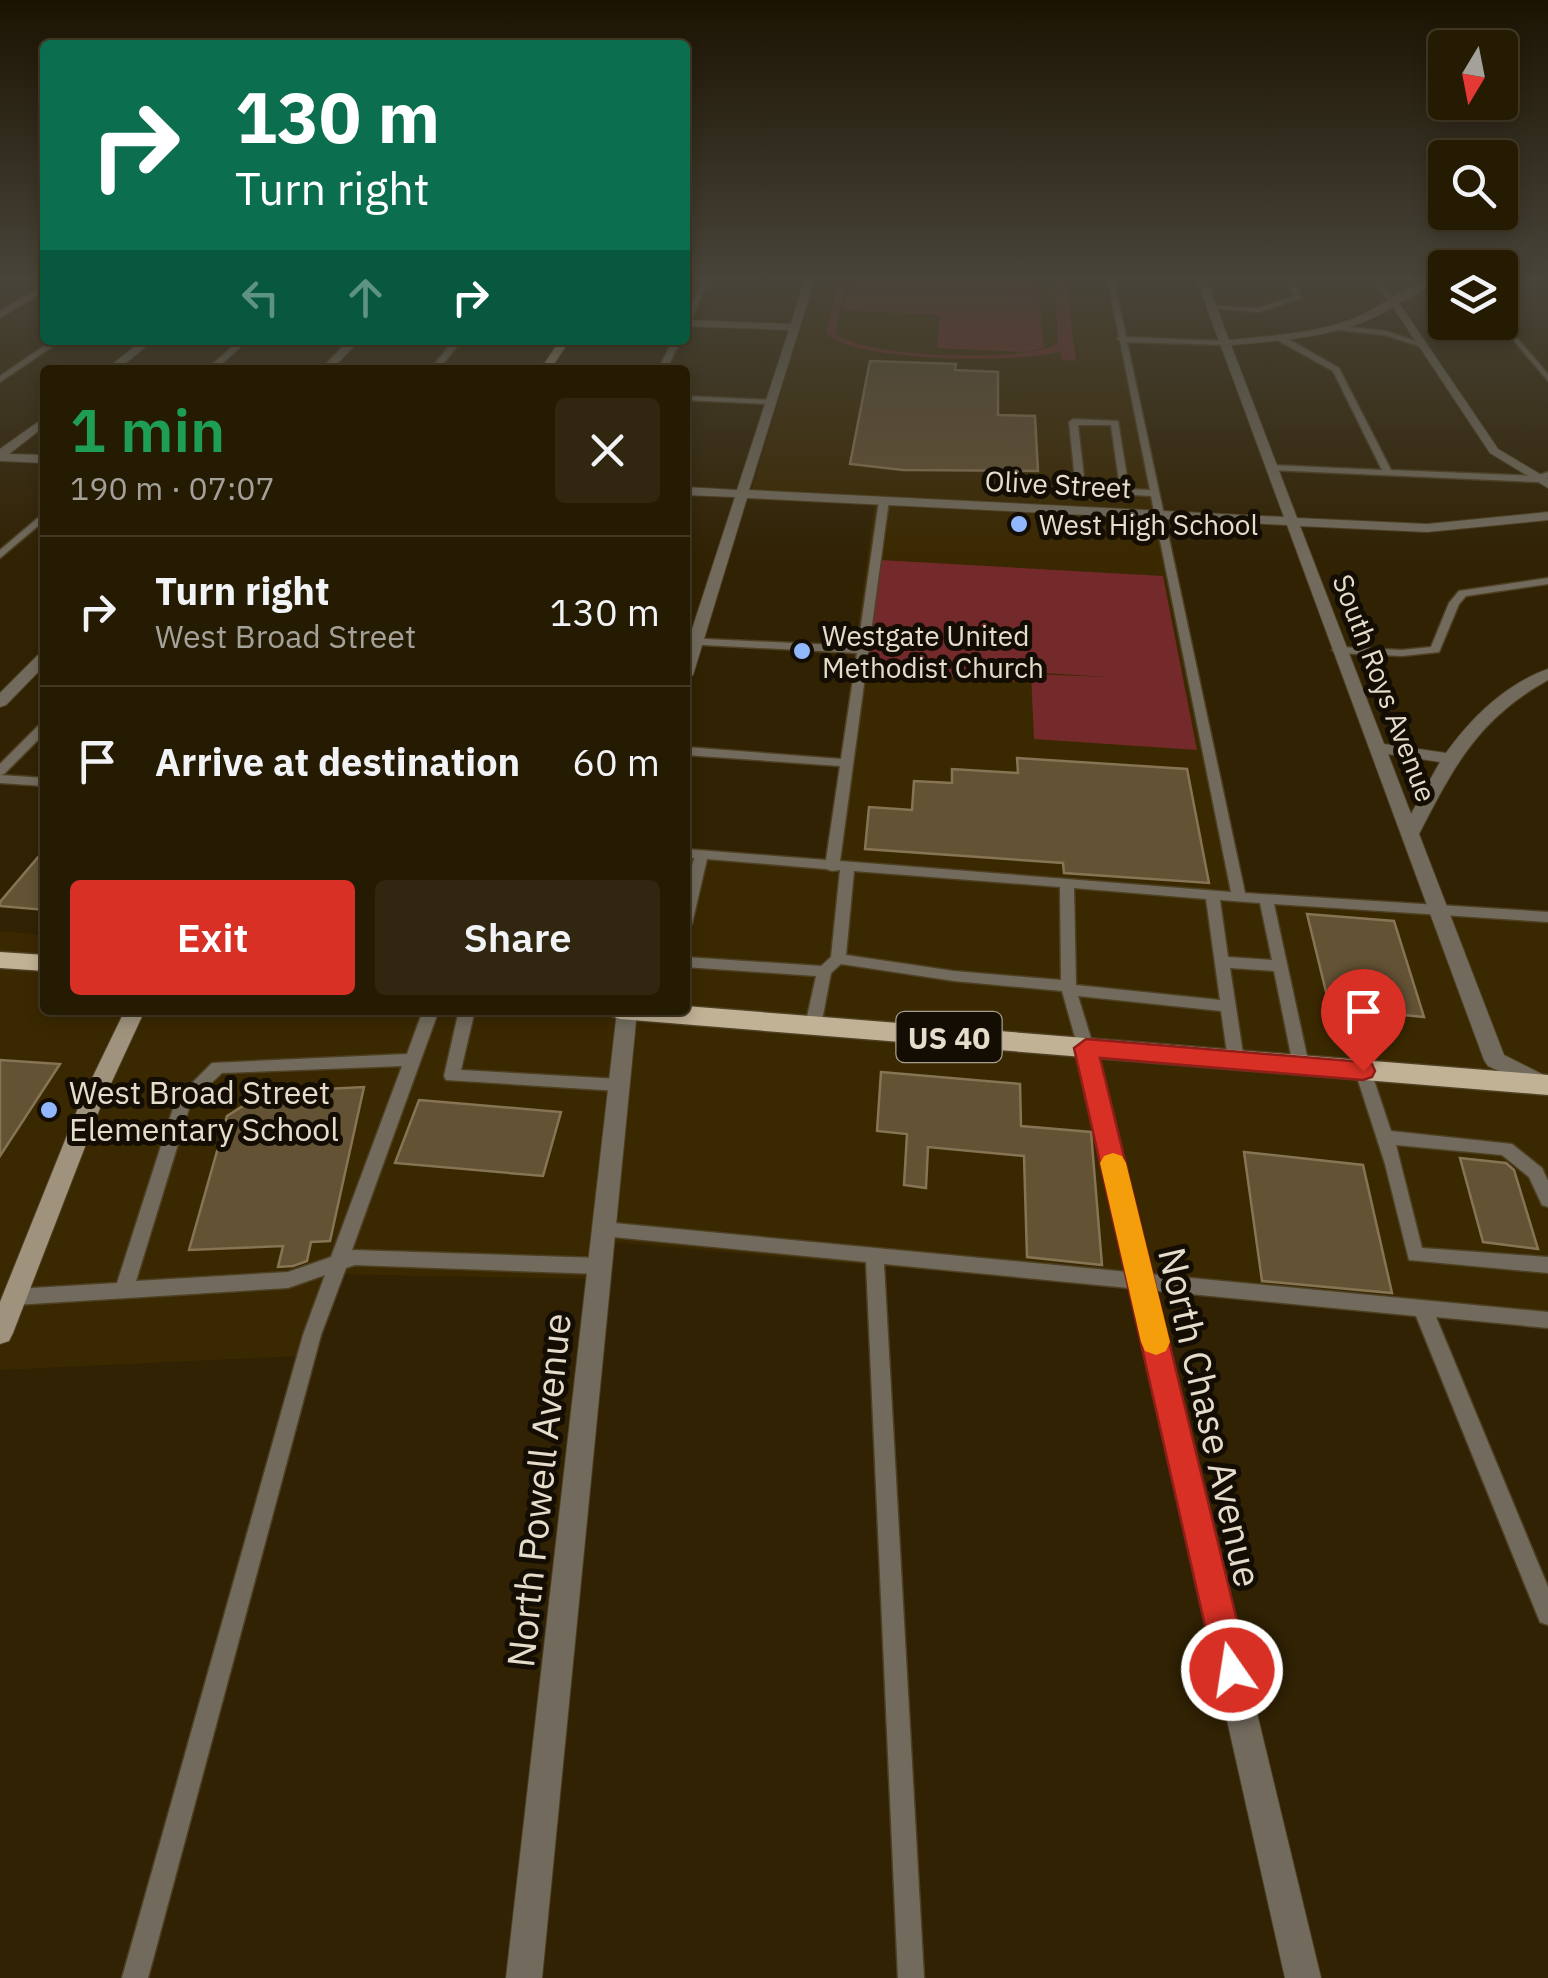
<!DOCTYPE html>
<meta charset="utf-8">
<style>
body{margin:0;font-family:"IBM Plex Sans",sans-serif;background:#312711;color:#f1f3f6;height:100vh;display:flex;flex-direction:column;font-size:38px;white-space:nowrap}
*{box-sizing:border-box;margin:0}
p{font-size:32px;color:#a3a199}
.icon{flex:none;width:55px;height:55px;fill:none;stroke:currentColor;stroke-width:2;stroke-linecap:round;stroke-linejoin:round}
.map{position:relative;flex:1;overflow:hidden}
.sheet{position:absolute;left:40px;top:365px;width:650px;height:650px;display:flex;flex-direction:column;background:#251a02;border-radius:10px;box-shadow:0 5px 15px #0003,0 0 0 2px #423824}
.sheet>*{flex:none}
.top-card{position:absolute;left:40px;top:40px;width:650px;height:305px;border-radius:10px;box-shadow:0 5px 15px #0003,0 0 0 2px #423824;background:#0b6e4f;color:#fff;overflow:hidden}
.needle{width:65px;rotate:190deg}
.tools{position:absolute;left:1428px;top:30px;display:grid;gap:20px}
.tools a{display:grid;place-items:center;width:90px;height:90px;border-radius:10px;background:#251a02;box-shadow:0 5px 15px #0003,0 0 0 2px #423824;font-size:50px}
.pin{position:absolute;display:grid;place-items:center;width:85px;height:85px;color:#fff;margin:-102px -42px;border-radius:50% 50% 50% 0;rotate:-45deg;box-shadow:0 0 10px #0007}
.pin .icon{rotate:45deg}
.me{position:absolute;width:110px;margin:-55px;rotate:347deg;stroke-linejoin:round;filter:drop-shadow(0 0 8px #0008)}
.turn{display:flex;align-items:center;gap:35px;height:210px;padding:0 30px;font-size:45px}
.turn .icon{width:130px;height:130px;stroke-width:2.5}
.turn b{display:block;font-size:70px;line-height:85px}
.lanes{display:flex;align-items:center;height:95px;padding:0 30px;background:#0003;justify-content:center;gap:50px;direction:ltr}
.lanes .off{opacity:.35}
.round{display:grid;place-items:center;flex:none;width:105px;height:105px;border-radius:10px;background:#312711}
.head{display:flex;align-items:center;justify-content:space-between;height:170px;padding:0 30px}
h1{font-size:60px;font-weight:600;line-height:75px;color:#1e9e55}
.button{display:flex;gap:20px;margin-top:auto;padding:20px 30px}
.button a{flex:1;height:115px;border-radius:10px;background:#d93025;color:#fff;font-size:40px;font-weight:600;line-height:115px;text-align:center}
.button a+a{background:#312711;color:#f1f3f6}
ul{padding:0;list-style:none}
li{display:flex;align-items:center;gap:30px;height:150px;padding:0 30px;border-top:2px solid #423824}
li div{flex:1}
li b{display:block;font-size:38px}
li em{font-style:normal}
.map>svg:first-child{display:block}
.built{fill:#3a2800}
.green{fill:#74292b}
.building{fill:#635234;stroke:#867455;stroke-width:2.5}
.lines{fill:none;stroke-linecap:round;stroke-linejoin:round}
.lane-casing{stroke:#4e4023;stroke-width:3}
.street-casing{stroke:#4e4023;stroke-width:2}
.secondary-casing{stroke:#4e4023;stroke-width:2}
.primary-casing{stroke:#4e4023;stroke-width:3}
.lane{fill:#726b5d;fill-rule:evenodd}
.street{fill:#726b5d;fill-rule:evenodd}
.secondary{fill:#9f937d;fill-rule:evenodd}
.primary{fill:#c1b195;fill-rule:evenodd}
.route{fill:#d93025;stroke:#8d1f18;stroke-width:2.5}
.slow{fill:#f59e0b}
.poi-dot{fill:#91b8fd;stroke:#130d03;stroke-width:4}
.labels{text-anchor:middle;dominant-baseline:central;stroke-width:10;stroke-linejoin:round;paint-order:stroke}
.far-street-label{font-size:28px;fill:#e5dccb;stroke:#130d03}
.far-poi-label{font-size:28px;fill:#e5dccb;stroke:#130d03;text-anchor:start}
.shield{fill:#130d03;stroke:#a69e8f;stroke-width:2.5}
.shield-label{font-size:30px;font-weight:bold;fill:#e5dccb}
.poi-label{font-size:32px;fill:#e5dccb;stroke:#130d03;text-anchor:start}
.near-street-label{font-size:38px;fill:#e5dccb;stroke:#130d03}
</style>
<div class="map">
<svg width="1548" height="1978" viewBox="0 0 1548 1978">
<rect width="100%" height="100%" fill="#312203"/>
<path class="built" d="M814 281H1113L1164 514 1237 893 1548 916V1326L600 1241 591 1279 327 1274 299 1356 0 1370V1155L59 1065 0 1060V931L45 935V1010H685V850L826 861 874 506 749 500Z"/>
<g class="green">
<path d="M838 281H847L835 332C855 358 1032 364 1058 343L1055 288 1049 281H1066L1076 361 1062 360 1060 351C1026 364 845 362 826 332Z"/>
<path d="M852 281H1038L1044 348 1026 352 937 348 940 315 843 310Z"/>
<path d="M880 560 1163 576 1197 750 1034 739 1031 674 1109 677 1026 672V682L910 674 868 652Z"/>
</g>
<g class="building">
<path d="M870 361 956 364 955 370 998 372V415L1035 416 1038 471 903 470 850 464Z"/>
<path d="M1017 758 1187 769 1209 883 1064 873 1063 863 865 849 869 807 912 810 914 781 952 783V769L1018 773Z"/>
<path d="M45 849V910L0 906V902Z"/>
<path d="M1307 914 1394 921 1424 1017 1330 1008Z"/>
<path d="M0 1060 60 1064 0 1156Z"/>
<path d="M881 1072 1020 1084 1021 1126 1091 1132 1102 1265 1027 1257 1024 1156 928 1147 926 1188 904 1185 907 1134 877 1131Z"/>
<path d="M364 1087 330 1241 311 1242 307 1261 293 1266 278 1267 283 1246 189 1250 227 1116 265 1092Z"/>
<path d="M419 1100 561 1112 543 1176 395 1163Z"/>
<path d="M1244 1152 1363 1165 1392 1293 1262 1281Z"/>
<path d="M1460 1158 1506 1163 1514 1170 1538 1249 1483 1242Z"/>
</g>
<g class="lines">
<defs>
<g id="lane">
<path d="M703 281H709L689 323 685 325V316Z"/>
<path d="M1108 281H1114L1126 337 1225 341 1229 343 1225 345 1127 342 1245 893 1548 912V922L1274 904 1309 1065 1307 1069H1295L1293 1065 1274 971 1230 968 1244 1060 1242 1064H1230L1228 1060 1221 1011 1078 996 1094 1048 1092 1052H1080L1078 1048 1062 991 954 981 841 964 831 973 821 1026 818 1030H808L805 1026 816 976 685 967V957L821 966 831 957 840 870 832 871 826 869 707 859 692 924 685 929V894L694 858 685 857V849L826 860 840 766 685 755V747L841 759 857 653 685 644V638L858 646 879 500 884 497 889 500 840 861 1231 892 1151 496 1081 492 1076 489 1069 422 1073 419 1118 421 1129 489 1150 490 1120 341 1117 339 1119 337ZM1078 425H1111L1120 488 1085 486ZM854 871 1060 887 1061 980 954 971 846 955ZM1074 888 1206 899 1220 1000 1076 985ZM1220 900 1260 903 1272 960 1228 957Z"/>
<path d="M1288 281H1294L1301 298 1259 312 1208 308 1212 306 1258 308 1295 296Z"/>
<path d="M1375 281H1381L1397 304H1391Z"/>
<path d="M1500 318 1548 374V381L1498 322Z"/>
<path d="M1340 326 1386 331 1426 345 1422 347 1385 335 1337 330Z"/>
<path d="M1277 336H1283L1339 368 1391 470 1536 476 1548 472V478L1537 482 1268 470V466L1271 465 1382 470 1333 371 1277 340Z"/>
<path d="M53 340H62L0 382V376Z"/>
<path d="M240 340H248L215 370H206Z"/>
<path d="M454 340H462L438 370H430Z"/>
<path d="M673 340H681L666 370H658Z"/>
<path d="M685 396 771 400 775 402 771 404 685 400Z"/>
<path d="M45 512V520L0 558V550Z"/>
<path d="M1548 578V584L1466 596 1459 604 1439 652 1402 656 1338 653 1332 650 1338 647 1402 650 1431 647 1449 603 1459 591Z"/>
<path d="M45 722V733L4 774 0 775V764L41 723Z"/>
<path d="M0 775 45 778V786L0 783Z"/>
<path d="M423 1010H439L352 1250 599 1258 605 1260 608 1266 605 1272 599 1274 355 1265 346 1268 321 1335 148 1978H122L303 1335 325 1275 288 1288 15 1305 8 1303 6 1297 8 1291 15 1289 117 1283 176 1099 212 1063 407 1054ZM402 1066 331 1257 288 1272 136 1281 191 1102 222 1073Z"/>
<path d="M459 1010H475L461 1070 619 1079 625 1081 627 1085 625 1089 619 1091 446 1080 444 1076Z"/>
<path d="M1363 1065 1369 1067 1371 1071 1391 1131 1512 1144 1542 1168 1548 1181V1207L1542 1205 1529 1177 1502 1155 1396 1145 1422 1248 1548 1257V1273L1409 1260 1385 1164 1355 1071 1357 1067Z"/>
<path d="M603 1222 1548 1312V1328L1436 1317 1548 1587V1625L1540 1622 1416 1316 884 1264 924 1978H898L866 1262 603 1236 597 1234 594 1229 597 1224Z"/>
</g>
<g id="street">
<path d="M804 281H814L749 490 1284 517 1197 281H1207L1229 340C1268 336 1309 334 1347 321 1379 311 1406 281 1440 281L1399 303 1498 449 1548 479V488L1490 453 1393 307C1345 337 1286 340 1231 345L1297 518 1427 524 1548 512V520L1427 532 1300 526 1384 744 1446 753C1472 717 1506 684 1548 669V680C1478 719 1454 766 1419 834L1504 1055 1548 1077V1094L1488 1066 1484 1060 1287 525 747 498 693 675 685 680V651L735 497 685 495V487L737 490 789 330 685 326V320L791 324ZM1388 754 1440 762 1411 814Z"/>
<path d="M45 284V291L0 318V311Z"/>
<path d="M143 340H154L117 370H105Z"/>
<path d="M349 340H360L331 370H320Z"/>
<path d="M45 417V426L9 454 45 455V463L0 461V449Z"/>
<path d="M45 652V665L6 705 0 707V693L40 653Z"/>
<path d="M617 1011H637L542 1978H506Z"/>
<path d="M1086 1040 1093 1043 1096 1048 1321 1978H1285L1076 1048 1079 1043Z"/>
</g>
<g id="secondary">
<path d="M560 340H570L550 370H540Z"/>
<path d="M125 1010H145L102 1103 13 1333 9 1341 0 1344V1302L80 1103Z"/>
</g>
<g id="primary">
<path d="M0 952 45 955V971L0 968Z"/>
<path d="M685 1006 1548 1075V1095L620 1019 611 1016 607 1010H685Z"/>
</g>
</defs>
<use href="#lane" class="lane-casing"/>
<use href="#street" class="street-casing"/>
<use href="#secondary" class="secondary-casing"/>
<use href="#primary" class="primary-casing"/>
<use href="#lane" class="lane"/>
<use href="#street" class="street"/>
<use href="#secondary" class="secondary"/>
<use href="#primary" class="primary"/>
</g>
<linearGradient id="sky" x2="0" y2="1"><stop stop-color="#1b1302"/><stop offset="0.5" stop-color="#484439"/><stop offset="1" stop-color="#484439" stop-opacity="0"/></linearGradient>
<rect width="1548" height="558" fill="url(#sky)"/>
<path class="route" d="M1086 1039 1363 1062 1372 1064 1375 1071 1372 1077 1363 1080 1100 1058 1249 1670 1244 1682 1232 1688 1220 1682 1215 1670 1074 1048Z"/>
<path class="slow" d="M1113 1153 1122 1156 1126 1163 1170 1342 1166 1351 1156 1355 1145 1351 1141 1342 1100 1163 1104 1156Z"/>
<g class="poi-dot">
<circle cx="1019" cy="524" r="10"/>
<circle cx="802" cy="651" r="10"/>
<circle cx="49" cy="1110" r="10"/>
</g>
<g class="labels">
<g class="far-street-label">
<text transform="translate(1058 484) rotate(3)">Olive Street</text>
<text transform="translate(1385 688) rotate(69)">South Roys Avenue</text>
</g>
<g class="far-poi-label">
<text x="1039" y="524">West High School</text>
<text x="822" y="635">Westgate United<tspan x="822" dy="32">Methodist Church</tspan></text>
</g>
<rect class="shield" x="896.5" y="1012" width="105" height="50" rx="8"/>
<g class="shield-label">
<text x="949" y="1037">US 40</text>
</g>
<g class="poi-label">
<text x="69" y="1092">West Broad Street<tspan x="69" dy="37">Elementary School</tspan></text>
</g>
<g class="near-street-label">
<text transform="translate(1211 1417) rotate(77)">North Chase Avenue</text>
<text transform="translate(538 1490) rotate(-84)">North Powell Avenue</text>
</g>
</g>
</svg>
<div class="tools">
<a><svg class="needle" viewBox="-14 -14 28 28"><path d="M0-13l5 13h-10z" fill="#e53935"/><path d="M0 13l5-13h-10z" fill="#a3a199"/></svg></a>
<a><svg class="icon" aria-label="search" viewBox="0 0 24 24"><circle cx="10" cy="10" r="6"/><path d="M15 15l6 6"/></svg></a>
<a><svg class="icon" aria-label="layers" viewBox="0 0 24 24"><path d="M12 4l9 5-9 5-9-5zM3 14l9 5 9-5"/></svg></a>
</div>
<div class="pin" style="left:1363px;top:1071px;background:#d93025"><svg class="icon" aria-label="arrive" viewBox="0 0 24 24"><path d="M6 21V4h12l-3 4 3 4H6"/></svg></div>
<svg class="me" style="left:1232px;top:1670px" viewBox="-20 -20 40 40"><circle r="17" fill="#d93025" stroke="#fff" stroke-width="3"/><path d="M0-11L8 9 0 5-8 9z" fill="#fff"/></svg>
<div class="top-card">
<div class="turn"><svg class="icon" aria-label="right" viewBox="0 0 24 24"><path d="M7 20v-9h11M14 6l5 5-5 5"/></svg><div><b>130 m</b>Turn right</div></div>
<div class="lanes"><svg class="icon off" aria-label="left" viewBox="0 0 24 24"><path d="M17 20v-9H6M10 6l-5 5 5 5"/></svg><svg class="icon off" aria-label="ahead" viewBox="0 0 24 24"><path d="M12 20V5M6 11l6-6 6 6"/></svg><svg class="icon" aria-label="right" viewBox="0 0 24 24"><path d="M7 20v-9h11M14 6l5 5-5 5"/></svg></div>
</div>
<section class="sheet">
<div class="head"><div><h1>1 min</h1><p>190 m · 07:07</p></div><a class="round"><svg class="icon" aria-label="close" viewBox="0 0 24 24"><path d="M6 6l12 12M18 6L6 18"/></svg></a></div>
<ul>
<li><svg class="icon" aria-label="right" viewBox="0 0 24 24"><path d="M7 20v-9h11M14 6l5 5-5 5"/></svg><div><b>Turn right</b><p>West Broad Street</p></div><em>130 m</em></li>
<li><svg class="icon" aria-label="arrive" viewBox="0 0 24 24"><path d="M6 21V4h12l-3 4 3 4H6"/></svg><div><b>Arrive at destination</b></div><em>60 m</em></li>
</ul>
<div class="button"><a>Exit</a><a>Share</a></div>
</section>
</div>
